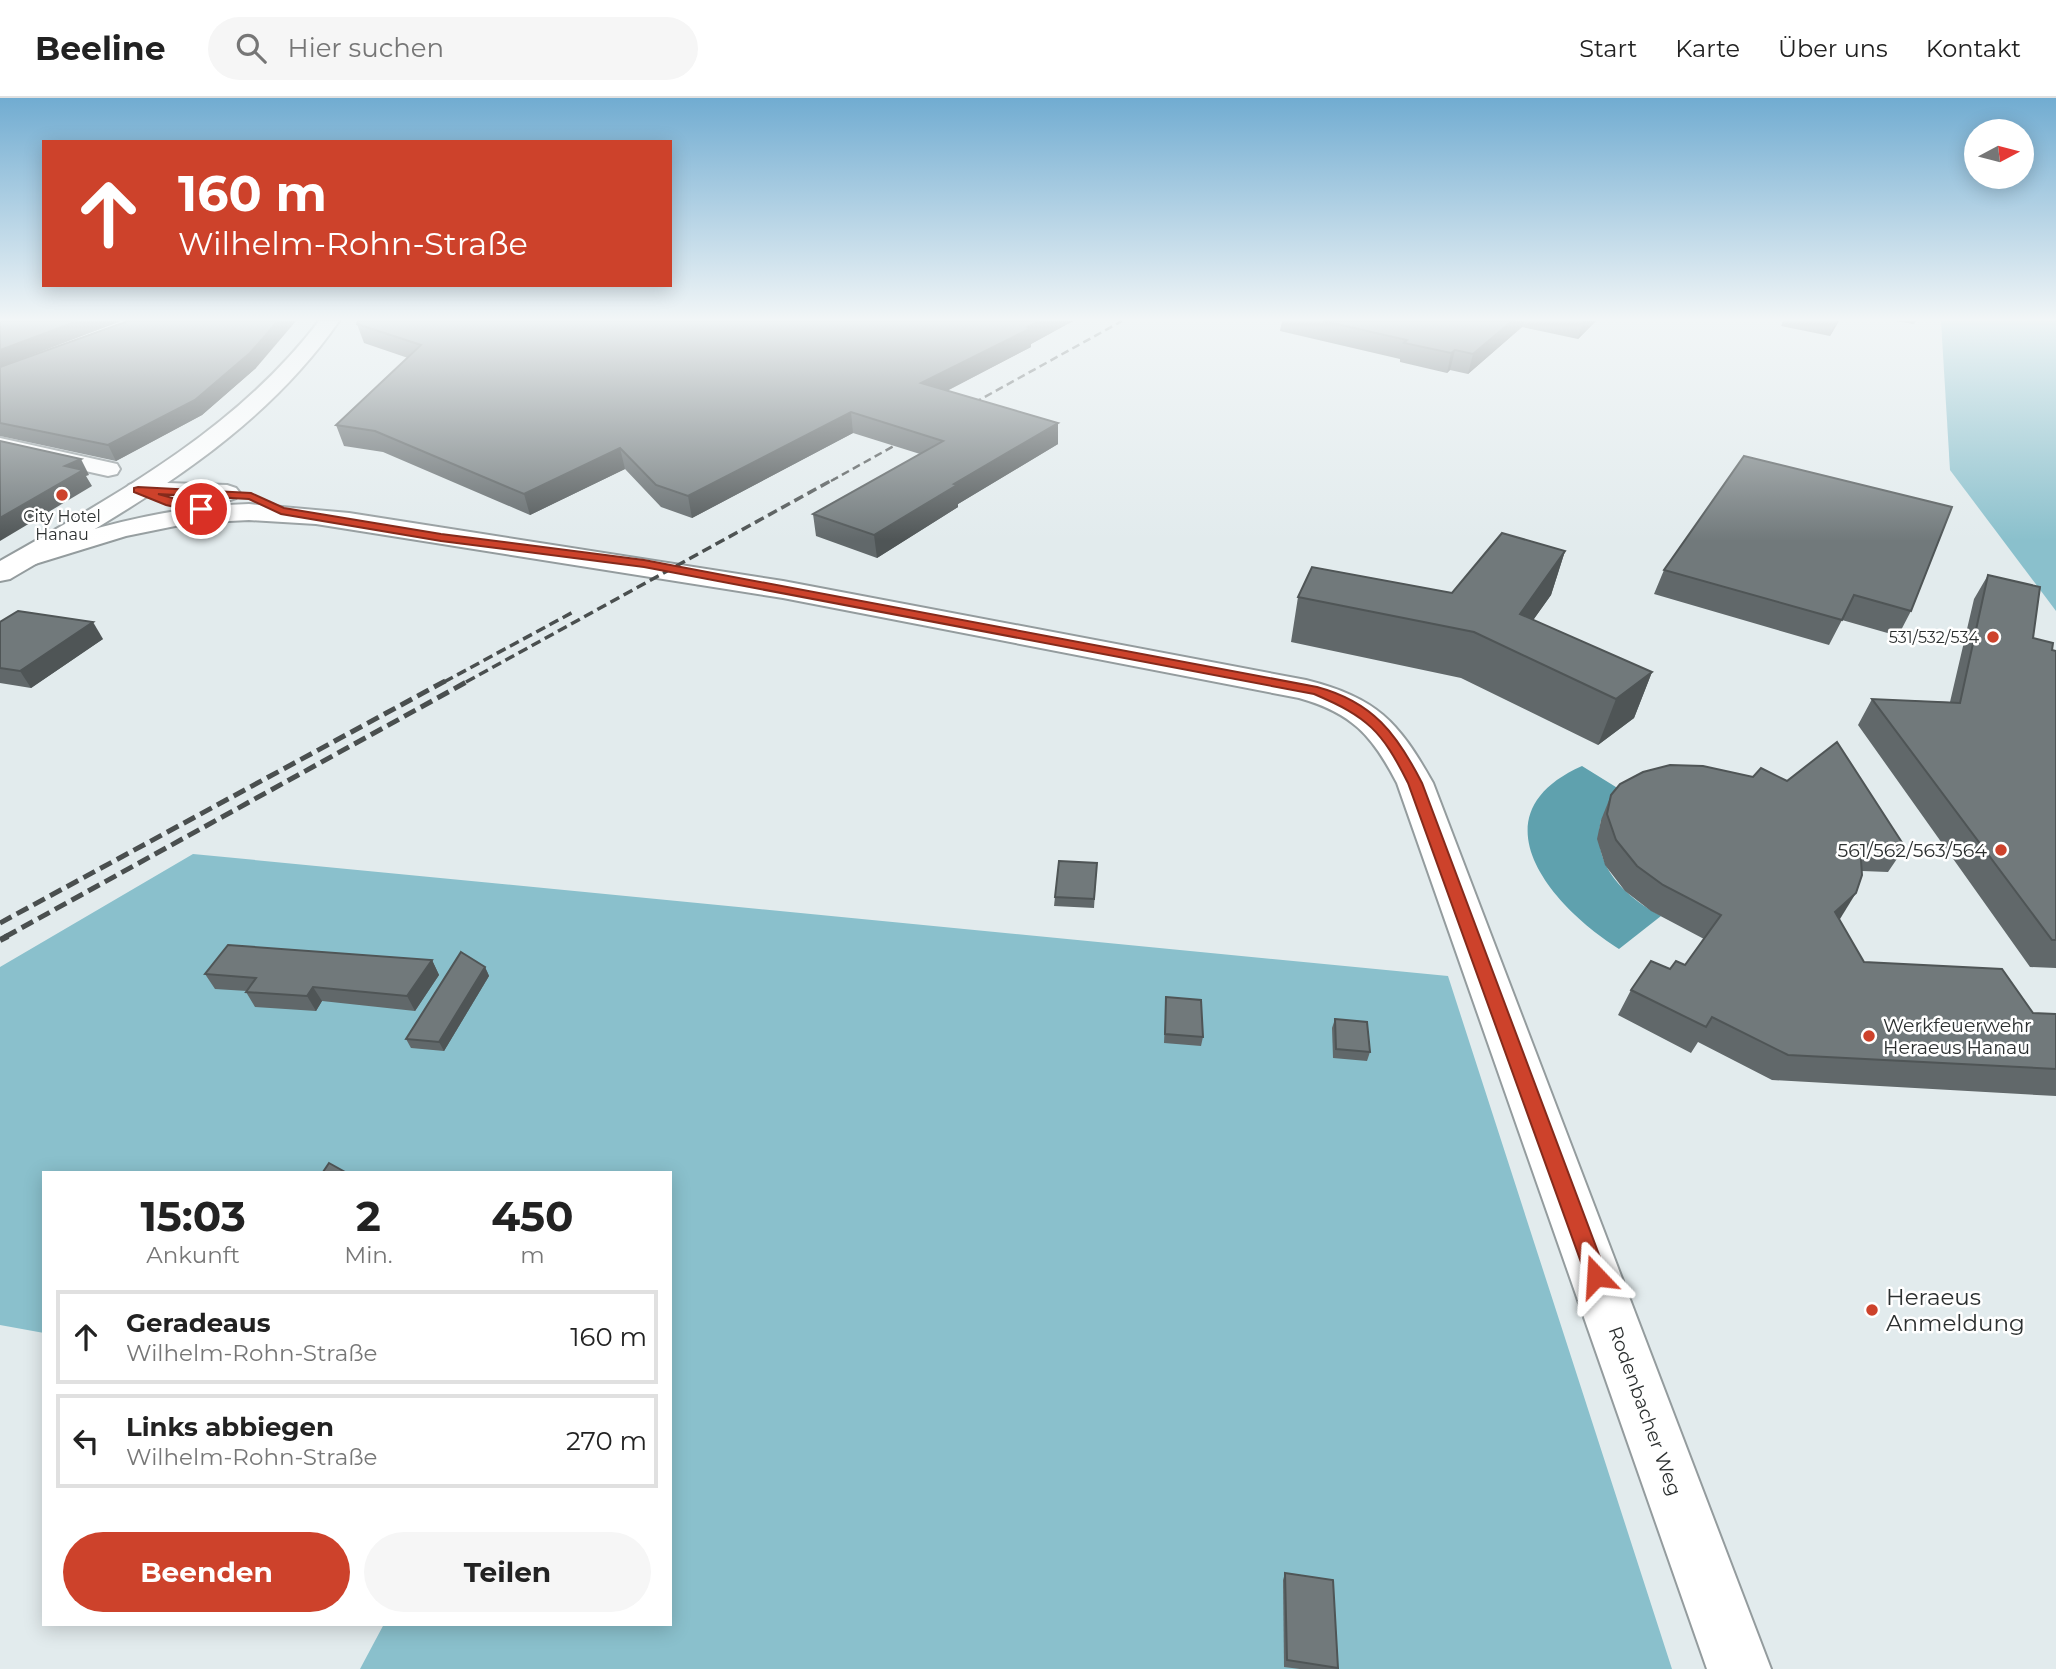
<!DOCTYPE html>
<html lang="de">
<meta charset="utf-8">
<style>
body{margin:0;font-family:Montserrat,sans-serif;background:#f6f6f6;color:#222;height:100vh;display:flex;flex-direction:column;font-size:26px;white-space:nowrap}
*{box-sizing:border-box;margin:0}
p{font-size:23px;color:#767676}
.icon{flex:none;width:38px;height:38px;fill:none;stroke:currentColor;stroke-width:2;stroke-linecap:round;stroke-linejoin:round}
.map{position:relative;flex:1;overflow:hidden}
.panel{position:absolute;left:42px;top:1073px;width:630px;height:455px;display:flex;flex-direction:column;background:#fff;border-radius:0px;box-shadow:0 4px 18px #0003}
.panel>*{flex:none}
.banner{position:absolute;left:42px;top:42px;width:630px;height:147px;border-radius:0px;box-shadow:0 4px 18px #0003;background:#cd422b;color:#fff;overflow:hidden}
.needle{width:46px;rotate:83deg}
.buttons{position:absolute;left:1964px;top:21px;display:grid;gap:14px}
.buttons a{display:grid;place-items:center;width:70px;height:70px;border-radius:50%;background:#fff;box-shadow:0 4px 18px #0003;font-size:35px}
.pin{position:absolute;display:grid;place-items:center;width:60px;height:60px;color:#fff;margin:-30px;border:4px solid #fff;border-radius:50%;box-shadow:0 2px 7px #0007}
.me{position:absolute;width:77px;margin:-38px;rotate:340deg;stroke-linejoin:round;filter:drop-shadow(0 0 5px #0008)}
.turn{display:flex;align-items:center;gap:24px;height:147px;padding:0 21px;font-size:32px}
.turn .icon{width:91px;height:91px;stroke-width:2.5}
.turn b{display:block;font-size:49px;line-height:60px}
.eta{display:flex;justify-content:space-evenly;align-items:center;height:119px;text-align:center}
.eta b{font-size:42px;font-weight:700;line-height:49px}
.button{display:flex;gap:14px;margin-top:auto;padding:14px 21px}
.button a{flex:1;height:80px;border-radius:42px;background:#cd422b;color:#fff;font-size:28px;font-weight:700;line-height:80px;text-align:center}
.button a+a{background:#f6f6f6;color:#222}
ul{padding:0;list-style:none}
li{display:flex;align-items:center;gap:21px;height:94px;margin:0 14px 10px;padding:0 7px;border:4px solid #e0e0e0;border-radius:0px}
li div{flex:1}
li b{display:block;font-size:26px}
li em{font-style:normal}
header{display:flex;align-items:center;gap:42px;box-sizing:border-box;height:98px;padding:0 35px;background:#fff;border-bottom:2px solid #e0e0e0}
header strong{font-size:33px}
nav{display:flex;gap:38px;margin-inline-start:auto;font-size:24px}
.search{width:490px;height:63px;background:#f6f6f6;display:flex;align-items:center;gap:18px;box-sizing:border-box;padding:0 24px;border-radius:38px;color:#767676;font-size:26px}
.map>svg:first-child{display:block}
.green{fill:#8ac0cc}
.water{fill:#5fa1ae}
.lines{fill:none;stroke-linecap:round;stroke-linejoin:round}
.minor-casing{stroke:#949c9e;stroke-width:4}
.major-casing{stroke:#949c9e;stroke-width:4}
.minor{fill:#fff;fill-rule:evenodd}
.major{fill:#fff;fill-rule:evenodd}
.rail-far3{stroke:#4a4f4f;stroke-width:2.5;stroke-dasharray:8 4.5;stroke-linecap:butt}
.rail-far2{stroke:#4a4f4f;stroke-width:3.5;stroke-dasharray:10 5;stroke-linecap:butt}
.rail-far1{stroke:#4a4f4f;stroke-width:5;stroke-dasharray:13 6;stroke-linecap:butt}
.rail{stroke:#4a4f4f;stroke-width:6;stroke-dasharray:17 8;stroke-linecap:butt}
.wall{fill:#61686a}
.shaded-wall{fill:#4f5556}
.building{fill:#71797b;stroke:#4f5556;stroke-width:2}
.route{fill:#cd422b;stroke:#852b1c;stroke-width:2}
.poi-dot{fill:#cd422b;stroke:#fff;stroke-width:2.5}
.labels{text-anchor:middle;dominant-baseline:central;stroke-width:5;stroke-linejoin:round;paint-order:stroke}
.far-poi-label{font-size:16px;fill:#2c3030;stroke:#fff}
.poi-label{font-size:19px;fill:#2c3030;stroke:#fff;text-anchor:end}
.street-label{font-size:19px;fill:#2c3030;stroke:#fff}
.near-poi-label{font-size:23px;fill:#2c3030;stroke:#fff;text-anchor:start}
</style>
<header>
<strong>Beeline</strong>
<div class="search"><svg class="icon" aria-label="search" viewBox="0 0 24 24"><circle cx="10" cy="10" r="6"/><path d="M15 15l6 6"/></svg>Hier suchen</div>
<nav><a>Start</a><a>Karte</a><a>Über uns</a><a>Kontakt</a></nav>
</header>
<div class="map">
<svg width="2056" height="1571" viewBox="0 0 2056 1571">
<rect width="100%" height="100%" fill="#e2ebed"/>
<g class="green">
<path d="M1941 223H2056V513L1950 372Z"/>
<path d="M193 756 1448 878 1672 1571H360L384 1526H670V1074H44V1235L0 1227V869Z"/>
</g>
<path class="water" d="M1582 668 1632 699 1601 722C1591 767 1624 798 1661 818L1619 851C1552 809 1472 717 1582 668Z"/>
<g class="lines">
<defs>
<g id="minor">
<path d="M0 340 117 366 120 371 117 376 108 378 0 354Z"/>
<path d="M138 384 227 387 236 390 240 395 236 400 227 403 129 397 125 392 129 387Z"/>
<path d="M249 406 349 415 783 483 1306 582C1377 600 1398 623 1433 685L1771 1571H1707L1397 685C1372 637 1352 615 1299 600L783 500 316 426 249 422 190 425 126 438 22 470 12 468 8 462C16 451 34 449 47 445 113 424 179 408 249 406Z"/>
</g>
<path id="major" d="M319 223H339C257 341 131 410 10 481L0 483V463C116 397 236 332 319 223Z"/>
</defs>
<use href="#minor" class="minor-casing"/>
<use href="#major" class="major-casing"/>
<use href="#minor" class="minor"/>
<use href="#major" class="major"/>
<g class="rail-far3">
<path d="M963 311 1122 223"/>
<path d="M831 383 910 339"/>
</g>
<g class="rail-far2">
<path d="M444 584 575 513"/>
<path d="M466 584 834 381"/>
</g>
<g class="rail-far1">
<path d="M0 825 447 582"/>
<path d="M5 839 470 582"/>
</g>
<path class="rail" d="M0 842 8 838"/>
</g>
<g class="wall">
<path d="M0 223H121L13 264 256 270 202 317 116 363 0 338Z"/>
<path d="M358 223H1073L1031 246V249L947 293 1058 325V346L958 406V409L877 460 816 438 813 416 920 356 853 335 692 420 661 409 625 371 530 417 383 354 344 348 336 327 408 260 364 245 357 226Z"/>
<path d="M1282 223H1596L1578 241 1522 229 1468 276 1450 272 1447 275 1400 264V261L1280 233Z"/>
<path d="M1783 223H1839L1830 238 1781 228Z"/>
<path d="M1896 223H1916L1914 226Z"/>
<path d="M1744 358 1911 513 1898 538 1842 522 1829 547 1654 496 1664 472Z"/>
<path d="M1565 453 1551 497 1533 522 1652 574 1634 620 1598 647 1461 580 1291 544 1298 499 1452 495Z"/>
<path d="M1988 477 2033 540 2052 552 2056 553V870L2030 869 1858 627 1872 601 1950 604 1974 501Z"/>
<path d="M0 524 103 541 31 590 0 585Z"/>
<path d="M1611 697 1905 749 1888 774 1862 773 1839 821 1864 864 2033 915 2056 916V998L1772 982 1698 944 1691 955 1618 917 1631 892 1670 871 1685 867 1704 841 1651 813 1625 793 1605 767 1597 741 1601 722Z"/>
<path d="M1097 765 1094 810 1054 808 1055 799Z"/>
<path d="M432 862 439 877 415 913 322 903 316 913 255 909 246 894 247 893 215 891 205 876Z"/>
<path d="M485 869 489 878 444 953 411 950 406 941Z"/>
<path d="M1166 899 1203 939 1201 948 1164 945Z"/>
<path d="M1335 921 1370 954 1367 963 1333 960 1332 930Z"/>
<path d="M1285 1475 1338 1570 1337 1571H1300L1284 1569 1283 1482Z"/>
</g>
<g class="shaded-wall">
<path d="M78 223H121L0 269V252Z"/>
<path d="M278 223H296L256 270 202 317 116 363 108 347Z"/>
<path d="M1039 223H1073L1031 246V249L923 305 921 285Z"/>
<path d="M1512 223H1524L1522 229 1468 276 1473 256Z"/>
<path d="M1583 223H1596L1578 241Z"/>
<path d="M1836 223H1839L1830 238Z"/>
<path d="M1455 252 1450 272 1447 275 1451 255Z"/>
<path d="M851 314 853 335 692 420 688 398Z"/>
<path d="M1058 325V346L958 406V409L877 460 874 437 954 386Z"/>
<path d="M620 350 625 371 530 417 524 396Z"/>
<path d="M81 361 89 377 86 378 92 388 0 443V420L65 368Z"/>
<path d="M1565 453 1551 497 1512 552 1520 516Z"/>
<path d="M93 524 103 541 31 590 20 573Z"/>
<path d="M1652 574 1634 620 1598 647 1616 601Z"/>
<path d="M1856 795 1840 821 1819 840 1835 814Z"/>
<path d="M432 862 439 877 415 913 407 898Z"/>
<path d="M485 869 489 878 444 953 439 944Z"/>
<path d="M313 889 322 903 316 913 307 898Z"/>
</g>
<g class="building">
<path d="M0 223H78L0 252Z"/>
<path d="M128 223H278L250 255 195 302 108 347 0 325V269Z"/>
<path d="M358 223H1039L1028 229 1031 230 921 285 1058 325 954 386 957 387 874 437 813 416 943 343 851 314 688 398 656 387 620 350 524 396 375 333 336 327 421 247 357 226Z"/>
<path d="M1323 223H1512L1473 256 1455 252 1451 255 1404 245 1407 242Z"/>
<path d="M0 343 81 361 65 368 83 372 0 420Z"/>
<path d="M1744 358 1952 409 1911 513 1854 497 1842 522 1664 472Z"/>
<path d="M1502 435 1565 453 1520 516 1652 574 1616 601 1474 534 1298 499 1312 469 1452 495Z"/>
<path d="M1988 477 2040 489 2033 540 2053 545 2052 552 2056 553V842H2052L1872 601 1960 605Z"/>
<path d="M18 513 93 524 20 573 0 570V524Z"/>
<path d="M1837 644 1905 749 1860 746 1862 777 1856 795 1835 814 1864 864 2002 871 2033 915 2056 916V971L1788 957 1712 919 1706 929 1631 892 1651 863 1670 871 1676 863 1685 867 1721 817 1663 787 1637 768 1616 742 1607 716 1611 697 1620 686 1643 674 1670 667 1703 668 1753 679 1761 670 1787 683Z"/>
<path d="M1059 763 1097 765 1094 801 1055 799Z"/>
<path d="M228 847 432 862 407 898 313 889 307 898 246 894 256 880 205 876Z"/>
<path d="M461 854 485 869 439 944 406 941Z"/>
<path d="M1166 899 1201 902 1203 939 1165 936Z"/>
<path d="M1335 921 1367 924 1370 954 1336 951Z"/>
<path d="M329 1065 345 1074H323Z"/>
<path d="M1285 1475 1333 1482 1338 1570 1287 1562Z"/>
</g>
<linearGradient id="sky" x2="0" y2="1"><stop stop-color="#71acd1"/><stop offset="0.5" stop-color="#f2f6f7"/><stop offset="1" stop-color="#f2f6f7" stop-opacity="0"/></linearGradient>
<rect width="2056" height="443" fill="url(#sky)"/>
<path class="route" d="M138 389 251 395 284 410 441 436 644 462 1317 589C1373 604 1397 636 1422 685L1607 1178 1604 1185 1596 1187 1589 1185 1586 1178 1408 685C1382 633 1368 619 1314 596L644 469 441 443 281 416 249 401 158 396 205 409 206 411 201 415 166 407 134 394V390Z"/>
<g class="poi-dot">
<circle cx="62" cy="397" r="7"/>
<circle cx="1993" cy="539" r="7"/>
<circle cx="2001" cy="752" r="7"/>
<circle cx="1869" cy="938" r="7"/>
<circle cx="1872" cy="1212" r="7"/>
</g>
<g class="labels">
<g class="far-poi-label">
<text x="62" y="418">City Hotel<tspan x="62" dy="18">Hanau</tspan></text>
<text x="1979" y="539" text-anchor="end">531/532/534</text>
</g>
<g class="poi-label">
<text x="1987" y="752">561/562/563/564</text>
<text x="1883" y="927" text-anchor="start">Werkfeuerwehr<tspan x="1883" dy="22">Heraeus Hanau</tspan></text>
</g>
<g class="street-label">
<text transform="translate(1645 1313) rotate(70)">Rodenbacher Weg</text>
</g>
<g class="near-poi-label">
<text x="1886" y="1199">Heraeus<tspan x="1886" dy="26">Anmeldung</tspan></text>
</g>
</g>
</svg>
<div class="buttons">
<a><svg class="needle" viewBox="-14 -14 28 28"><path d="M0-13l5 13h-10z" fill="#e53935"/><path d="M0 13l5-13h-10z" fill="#767676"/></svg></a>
</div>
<div class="pin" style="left:201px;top:411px;background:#d93025"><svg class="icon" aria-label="arrive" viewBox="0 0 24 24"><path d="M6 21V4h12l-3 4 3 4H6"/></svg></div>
<svg class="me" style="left:1596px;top:1178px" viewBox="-20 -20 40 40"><path d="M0-17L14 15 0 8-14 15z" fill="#cd422b" stroke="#fff" stroke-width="4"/></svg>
<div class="banner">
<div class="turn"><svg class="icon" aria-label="ahead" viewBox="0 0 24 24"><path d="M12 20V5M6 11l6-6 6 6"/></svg><div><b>160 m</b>Wilhelm-Rohn-Straße</div></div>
</div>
<section class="panel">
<div class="eta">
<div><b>15:03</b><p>Ankunft</p></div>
<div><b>2</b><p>Min.</p></div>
<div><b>450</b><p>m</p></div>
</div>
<ul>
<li><svg class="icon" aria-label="ahead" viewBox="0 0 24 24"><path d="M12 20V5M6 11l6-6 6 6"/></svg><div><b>Geradeaus</b><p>Wilhelm-Rohn-Straße</p></div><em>160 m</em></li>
<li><svg class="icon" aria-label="left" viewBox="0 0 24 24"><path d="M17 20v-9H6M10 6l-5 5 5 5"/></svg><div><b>Links abbiegen</b><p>Wilhelm-Rohn-Straße</p></div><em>270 m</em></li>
</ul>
<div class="button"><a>Beenden</a><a>Teilen</a></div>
</section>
</div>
